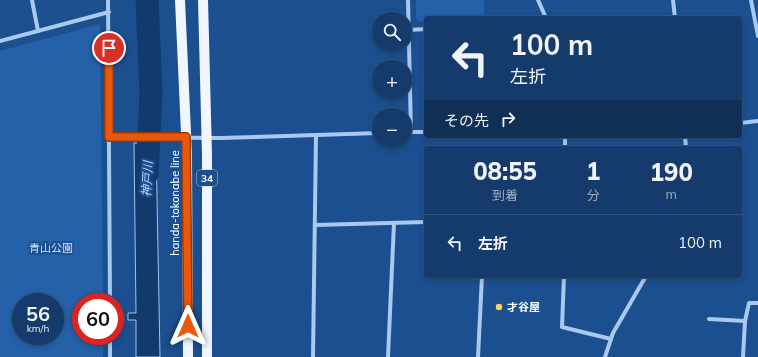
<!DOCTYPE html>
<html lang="ja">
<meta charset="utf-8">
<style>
body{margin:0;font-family:Mulish,"Noto Sans JP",sans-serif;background:#214673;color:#f1f3f6;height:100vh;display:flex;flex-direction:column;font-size:15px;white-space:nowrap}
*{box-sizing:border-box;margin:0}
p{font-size:13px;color:#9dadc1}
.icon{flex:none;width:22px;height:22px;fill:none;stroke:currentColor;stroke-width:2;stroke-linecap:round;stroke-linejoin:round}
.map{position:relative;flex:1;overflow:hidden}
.side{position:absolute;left:424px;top:146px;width:318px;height:132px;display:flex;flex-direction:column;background:#143b6b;border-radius:4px;box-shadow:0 2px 6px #0003,0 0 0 1px #33557e}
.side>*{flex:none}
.banner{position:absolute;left:424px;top:16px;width:318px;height:122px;border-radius:4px;box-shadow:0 2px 6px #0003,0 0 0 1px #33557e;background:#143b6b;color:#f1f3f6;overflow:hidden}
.tools{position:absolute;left:372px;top:12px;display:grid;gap:8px}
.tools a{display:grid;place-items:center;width:40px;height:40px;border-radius:50%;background:#143b6b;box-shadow:0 2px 6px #0003,0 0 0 1px #33557e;font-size:20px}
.speed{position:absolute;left:12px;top:293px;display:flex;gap:8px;font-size:20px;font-weight:700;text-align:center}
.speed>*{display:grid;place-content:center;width:52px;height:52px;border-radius:50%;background:#143b6b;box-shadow:0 2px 6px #0003,0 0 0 1px #33557e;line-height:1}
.speed small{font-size:10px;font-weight:400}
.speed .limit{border:6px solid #d22;background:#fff;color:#111}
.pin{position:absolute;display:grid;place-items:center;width:34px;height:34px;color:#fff;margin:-17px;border:2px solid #fff;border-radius:50%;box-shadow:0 1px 4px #0007}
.me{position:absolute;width:44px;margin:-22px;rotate:0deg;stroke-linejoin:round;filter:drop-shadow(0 0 3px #0008)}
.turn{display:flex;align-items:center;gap:14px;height:84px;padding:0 20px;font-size:18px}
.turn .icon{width:52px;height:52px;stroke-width:2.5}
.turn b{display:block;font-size:28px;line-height:34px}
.then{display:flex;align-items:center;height:38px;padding:0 20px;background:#0003;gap:8px;font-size:15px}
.eta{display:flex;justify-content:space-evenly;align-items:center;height:68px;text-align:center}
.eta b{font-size:24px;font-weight:800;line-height:28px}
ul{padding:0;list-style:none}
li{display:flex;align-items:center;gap:12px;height:56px;padding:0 20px;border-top:1px solid #33557e}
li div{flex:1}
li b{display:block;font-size:15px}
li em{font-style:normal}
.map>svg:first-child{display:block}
.green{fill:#2461a8;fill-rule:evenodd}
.water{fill:#123a6d;stroke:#9cc4f0}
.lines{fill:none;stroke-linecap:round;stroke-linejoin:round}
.river{stroke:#123a6d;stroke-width:23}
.minor{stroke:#a9c9ee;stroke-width:4}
.primary{stroke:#f0f6ff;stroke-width:10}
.route-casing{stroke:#983908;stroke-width:10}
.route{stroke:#ea580c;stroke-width:7}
.poi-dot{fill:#ffd166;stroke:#1b4f8f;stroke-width:1.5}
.labels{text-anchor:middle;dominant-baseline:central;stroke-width:4;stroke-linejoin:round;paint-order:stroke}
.shield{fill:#1b4f8f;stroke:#bbcadd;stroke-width:1}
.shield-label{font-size:10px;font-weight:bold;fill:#fff}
.street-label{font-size:11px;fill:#fff;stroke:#1b4f8f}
.park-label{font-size:11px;fill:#cfe3fa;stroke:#1b4f8f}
.poi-label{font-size:11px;font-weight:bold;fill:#fff;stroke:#1b4f8f;text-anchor:start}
.water-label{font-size:12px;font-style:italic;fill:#b5d3f5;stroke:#1b4f8f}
</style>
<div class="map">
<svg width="758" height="357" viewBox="0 0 758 357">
<rect width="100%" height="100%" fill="#1b4f8f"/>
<g class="green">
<path d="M416 0H484V18H426V22H419L416 18Z"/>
<path d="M100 24 103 302H81V336H103V357H0V51ZM21 302H55V336H21Z"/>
</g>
<path class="water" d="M134 143H156L160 357H136V320H128V313H136Z"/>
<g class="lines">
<path class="river" d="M147 174 151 94 147 0"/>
<g class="minor">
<path d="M32 0 38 31"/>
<path d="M108 0 110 302"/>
<path d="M408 0 411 132"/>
<path d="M538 0 546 18"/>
<path d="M673 0 675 18"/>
<path d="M751 0 758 36"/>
<path d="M409 30 426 29"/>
<path d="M0 41 109 12"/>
<path d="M740 123 758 121"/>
<path d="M405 132H426"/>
<path d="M565 136V148"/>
<path d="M685 136 686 148"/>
<path d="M109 137 221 138 379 133"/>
<path d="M315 225 426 222"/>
<path d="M564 276 562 327 611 339"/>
<path d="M709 319 745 321"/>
<path d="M110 336V357"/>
<path d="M313 357 316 135"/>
<path d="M388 357 394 223"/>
<path d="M478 357 482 276"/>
<path d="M605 357 613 333 646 276"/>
<path d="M743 357 745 321 749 303H758"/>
</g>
<g class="primary">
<path d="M180 0 187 155 188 357"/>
<path d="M203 0 207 155V357"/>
</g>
</g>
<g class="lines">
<defs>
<path id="route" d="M109 48V137H186L188 326"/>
</defs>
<use href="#route" class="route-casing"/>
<use href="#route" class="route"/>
</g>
<circle class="poi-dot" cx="499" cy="307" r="4"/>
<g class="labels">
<rect class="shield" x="197" y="170" width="20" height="16" rx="3"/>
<g class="shield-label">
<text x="207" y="178">34</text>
</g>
<g class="street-label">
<text transform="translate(175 203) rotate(-90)">handa-tokonabe line</text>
</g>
<g class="park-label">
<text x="51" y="248">青山公園</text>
</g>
<g class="poi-label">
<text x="507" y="307">才谷屋</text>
</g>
<g class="water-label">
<text transform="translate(147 179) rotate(-87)">神戸川</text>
</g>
</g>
</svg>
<div class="tools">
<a><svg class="icon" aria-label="search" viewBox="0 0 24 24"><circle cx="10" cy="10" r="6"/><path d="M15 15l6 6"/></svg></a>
<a>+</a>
<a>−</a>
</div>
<div class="speed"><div>56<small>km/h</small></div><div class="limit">60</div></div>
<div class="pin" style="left:109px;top:48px;background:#d93025"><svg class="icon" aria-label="arrive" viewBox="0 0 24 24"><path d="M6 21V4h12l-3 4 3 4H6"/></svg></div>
<svg class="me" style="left:188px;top:326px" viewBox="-20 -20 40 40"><path d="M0-17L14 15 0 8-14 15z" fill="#ea580c" stroke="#fff" stroke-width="4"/></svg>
<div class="banner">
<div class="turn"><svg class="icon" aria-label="left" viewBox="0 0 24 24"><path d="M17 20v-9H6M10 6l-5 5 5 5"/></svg><div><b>100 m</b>左折</div></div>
<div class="then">その先<svg class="icon" aria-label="right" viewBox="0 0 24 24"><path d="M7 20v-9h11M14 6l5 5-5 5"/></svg></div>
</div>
<section class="side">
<div class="eta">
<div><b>08:55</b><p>到着</p></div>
<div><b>1</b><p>分</p></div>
<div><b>190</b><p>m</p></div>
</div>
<ul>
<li><svg class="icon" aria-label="left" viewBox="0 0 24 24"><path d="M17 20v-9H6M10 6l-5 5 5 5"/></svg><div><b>左折</b></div><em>100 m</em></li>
</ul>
</section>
</div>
